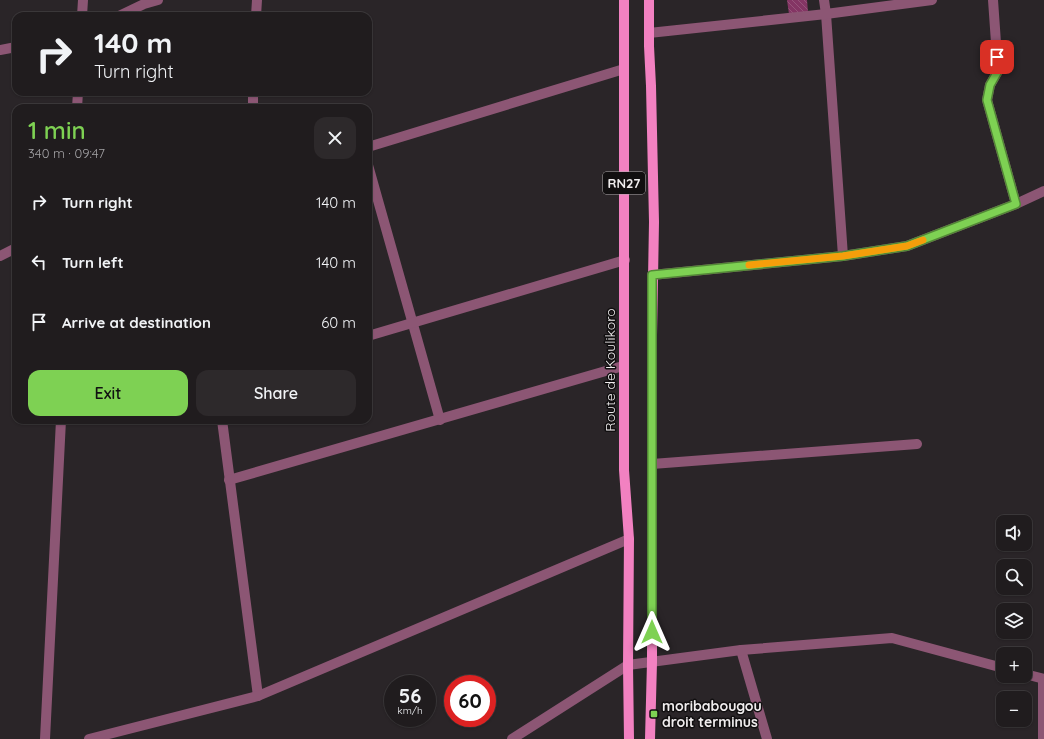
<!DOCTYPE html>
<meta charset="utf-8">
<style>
body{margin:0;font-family:Quicksand,sans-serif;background:#2d292b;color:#f1f3f6;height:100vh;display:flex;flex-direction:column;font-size:15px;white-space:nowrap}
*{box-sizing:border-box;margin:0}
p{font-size:13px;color:#a2a1a4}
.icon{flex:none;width:22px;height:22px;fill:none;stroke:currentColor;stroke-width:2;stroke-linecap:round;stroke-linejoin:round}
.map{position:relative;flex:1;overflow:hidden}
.panel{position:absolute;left:12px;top:104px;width:360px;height:320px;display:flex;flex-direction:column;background:#201c1e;border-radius:12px;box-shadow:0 1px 3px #0004,0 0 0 1px #3d3a3c}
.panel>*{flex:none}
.guide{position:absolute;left:12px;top:12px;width:360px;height:84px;border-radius:12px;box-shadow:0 1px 3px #0004,0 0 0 1px #3d3a3c;background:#201c1e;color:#f1f3f6;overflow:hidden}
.buttons{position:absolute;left:996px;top:515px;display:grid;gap:8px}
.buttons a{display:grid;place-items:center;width:36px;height:36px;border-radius:8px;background:#201c1e;box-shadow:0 1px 3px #0004,0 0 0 1px #3d3a3c;font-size:20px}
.speed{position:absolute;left:384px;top:675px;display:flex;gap:8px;font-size:20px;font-weight:700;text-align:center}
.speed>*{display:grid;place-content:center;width:52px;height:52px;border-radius:50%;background:#201c1e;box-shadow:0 1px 3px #0004,0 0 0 1px #3d3a3c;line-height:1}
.speed small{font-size:10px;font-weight:400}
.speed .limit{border:6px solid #d22;background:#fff;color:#111}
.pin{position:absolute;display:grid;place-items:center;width:34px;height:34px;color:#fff;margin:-17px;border-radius:8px;box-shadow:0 2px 6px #0006}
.me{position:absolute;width:44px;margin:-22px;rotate:0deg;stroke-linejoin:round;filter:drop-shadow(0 0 3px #0008)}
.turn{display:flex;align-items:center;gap:14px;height:84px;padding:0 16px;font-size:18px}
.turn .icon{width:52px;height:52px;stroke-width:2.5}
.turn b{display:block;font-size:28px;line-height:34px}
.round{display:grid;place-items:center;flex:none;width:42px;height:42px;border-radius:12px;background:#2d292b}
.overview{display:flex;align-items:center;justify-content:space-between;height:68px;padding:0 16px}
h1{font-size:24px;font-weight:600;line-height:30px;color:#7ed153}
.button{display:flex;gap:8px;margin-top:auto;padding:8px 16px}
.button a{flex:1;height:46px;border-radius:12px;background:#7ed153;color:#111;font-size:16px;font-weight:600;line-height:46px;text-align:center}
.button a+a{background:#2d292b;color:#f1f3f6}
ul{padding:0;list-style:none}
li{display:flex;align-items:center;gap:12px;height:60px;padding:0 16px}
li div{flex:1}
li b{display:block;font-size:15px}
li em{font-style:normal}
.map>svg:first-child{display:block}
.building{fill:url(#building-back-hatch)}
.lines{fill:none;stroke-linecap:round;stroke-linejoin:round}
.minor{stroke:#8c5674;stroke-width:10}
.major{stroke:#f281c1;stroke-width:10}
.route-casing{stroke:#528836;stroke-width:10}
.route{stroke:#7ed153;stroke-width:7}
.slow{stroke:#f59e0b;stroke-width:7}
.poi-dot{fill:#7ed153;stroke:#110f10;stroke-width:1.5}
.labels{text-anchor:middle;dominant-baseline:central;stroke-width:3;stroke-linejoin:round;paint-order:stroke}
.shield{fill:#110f10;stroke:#adaaab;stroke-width:1}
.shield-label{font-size:13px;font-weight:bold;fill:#f0edee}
.street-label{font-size:14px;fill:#f0edee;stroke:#110f10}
.poi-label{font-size:14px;font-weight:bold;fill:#f0edee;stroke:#110f10;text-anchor:start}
</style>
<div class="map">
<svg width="1044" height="739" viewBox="0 0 1044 739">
<defs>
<pattern id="building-back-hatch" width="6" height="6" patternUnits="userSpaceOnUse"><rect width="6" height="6" fill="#843564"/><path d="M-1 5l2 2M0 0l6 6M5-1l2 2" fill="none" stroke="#96537a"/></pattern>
</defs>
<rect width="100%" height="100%" fill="#2a2528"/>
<path class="building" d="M787 0H807L808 12 789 14Z"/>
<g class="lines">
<g class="minor">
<path d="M824 0 826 14 843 256"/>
<path d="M993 0 998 71 990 85 987 100 1016 204"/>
<path d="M82 16 83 0"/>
<path d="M119 16 144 4 158 0"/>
<path d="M256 16 257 0"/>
<path d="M649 33 826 14 932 0"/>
<path d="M0 50 16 47"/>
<path d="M77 108 78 92"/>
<path d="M253 108V92"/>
<path d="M368 147 624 69"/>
<path d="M368 165 440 420"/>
<path d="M0 256 16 248"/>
<path d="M652 275 843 256 907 246 1016 204 1044 191"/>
<path d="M368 336 625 260"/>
<path d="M222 420 258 696"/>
<path d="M652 464 917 444"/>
<path d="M229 480 623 366"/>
<path d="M741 650 767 739"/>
<path d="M1025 674 1044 679"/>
<path d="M1043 679V739"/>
<path d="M45 739 61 420"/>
<path d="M89 739 258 696 629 539"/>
<path d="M512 739 628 665 741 650 892 638 1003 668"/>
</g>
<g class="major">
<path d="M624 0V470L629 539 628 665 629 739"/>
<path d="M649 0V46L651 86 654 222 652 336V662L650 739"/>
</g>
</g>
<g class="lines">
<defs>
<path id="route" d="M652 632V275L843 256 907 246 1016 204 987 100 990 85 998 71 997 57"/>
</defs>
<use href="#route" class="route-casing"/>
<use href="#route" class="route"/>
<path class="slow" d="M749 265 843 256 907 246 923 240"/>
</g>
<rect class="poi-dot" x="650" y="710" width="8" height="8" rx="2"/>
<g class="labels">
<rect class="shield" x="603" y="172" width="42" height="22" rx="3"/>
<g class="shield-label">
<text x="624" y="183">RN27</text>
</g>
<g class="street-label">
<text transform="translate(610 370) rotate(-90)">Route de Koulikoro</text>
</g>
<g class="poi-label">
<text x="662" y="706">moribabougou<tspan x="662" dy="16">droit terminus</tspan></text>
</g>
</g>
</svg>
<div class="buttons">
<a><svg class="icon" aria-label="sound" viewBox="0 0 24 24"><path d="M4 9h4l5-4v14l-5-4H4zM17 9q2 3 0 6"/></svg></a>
<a><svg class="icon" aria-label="search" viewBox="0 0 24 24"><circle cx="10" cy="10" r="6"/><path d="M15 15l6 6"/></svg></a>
<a><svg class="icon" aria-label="layers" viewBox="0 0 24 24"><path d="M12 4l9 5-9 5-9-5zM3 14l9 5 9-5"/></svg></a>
<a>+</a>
<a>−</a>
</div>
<div class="speed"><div>56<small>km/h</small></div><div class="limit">60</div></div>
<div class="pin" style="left:997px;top:57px;background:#d93025"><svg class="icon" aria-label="arrive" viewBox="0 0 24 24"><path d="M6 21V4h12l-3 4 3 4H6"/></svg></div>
<svg class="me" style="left:652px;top:632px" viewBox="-20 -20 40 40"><path d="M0-17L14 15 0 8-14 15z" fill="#7ed153" stroke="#fff" stroke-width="4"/></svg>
<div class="guide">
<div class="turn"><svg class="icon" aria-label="right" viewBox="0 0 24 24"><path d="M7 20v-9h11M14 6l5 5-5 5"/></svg><div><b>140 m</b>Turn right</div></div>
</div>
<section class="panel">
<div class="overview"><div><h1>1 min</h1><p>340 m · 09:47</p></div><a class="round"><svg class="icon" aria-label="close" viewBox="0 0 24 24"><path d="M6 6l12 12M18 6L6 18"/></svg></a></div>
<ul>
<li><svg class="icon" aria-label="right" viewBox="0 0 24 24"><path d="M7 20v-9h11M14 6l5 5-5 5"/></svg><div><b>Turn right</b></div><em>140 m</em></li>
<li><svg class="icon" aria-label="left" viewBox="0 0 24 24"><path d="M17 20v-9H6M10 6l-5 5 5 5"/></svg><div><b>Turn left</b></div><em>140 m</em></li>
<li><svg class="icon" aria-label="arrive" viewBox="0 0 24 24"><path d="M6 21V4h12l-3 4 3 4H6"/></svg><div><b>Arrive at destination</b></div><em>60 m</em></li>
</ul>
<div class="button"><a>Exit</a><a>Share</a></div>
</section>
</div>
